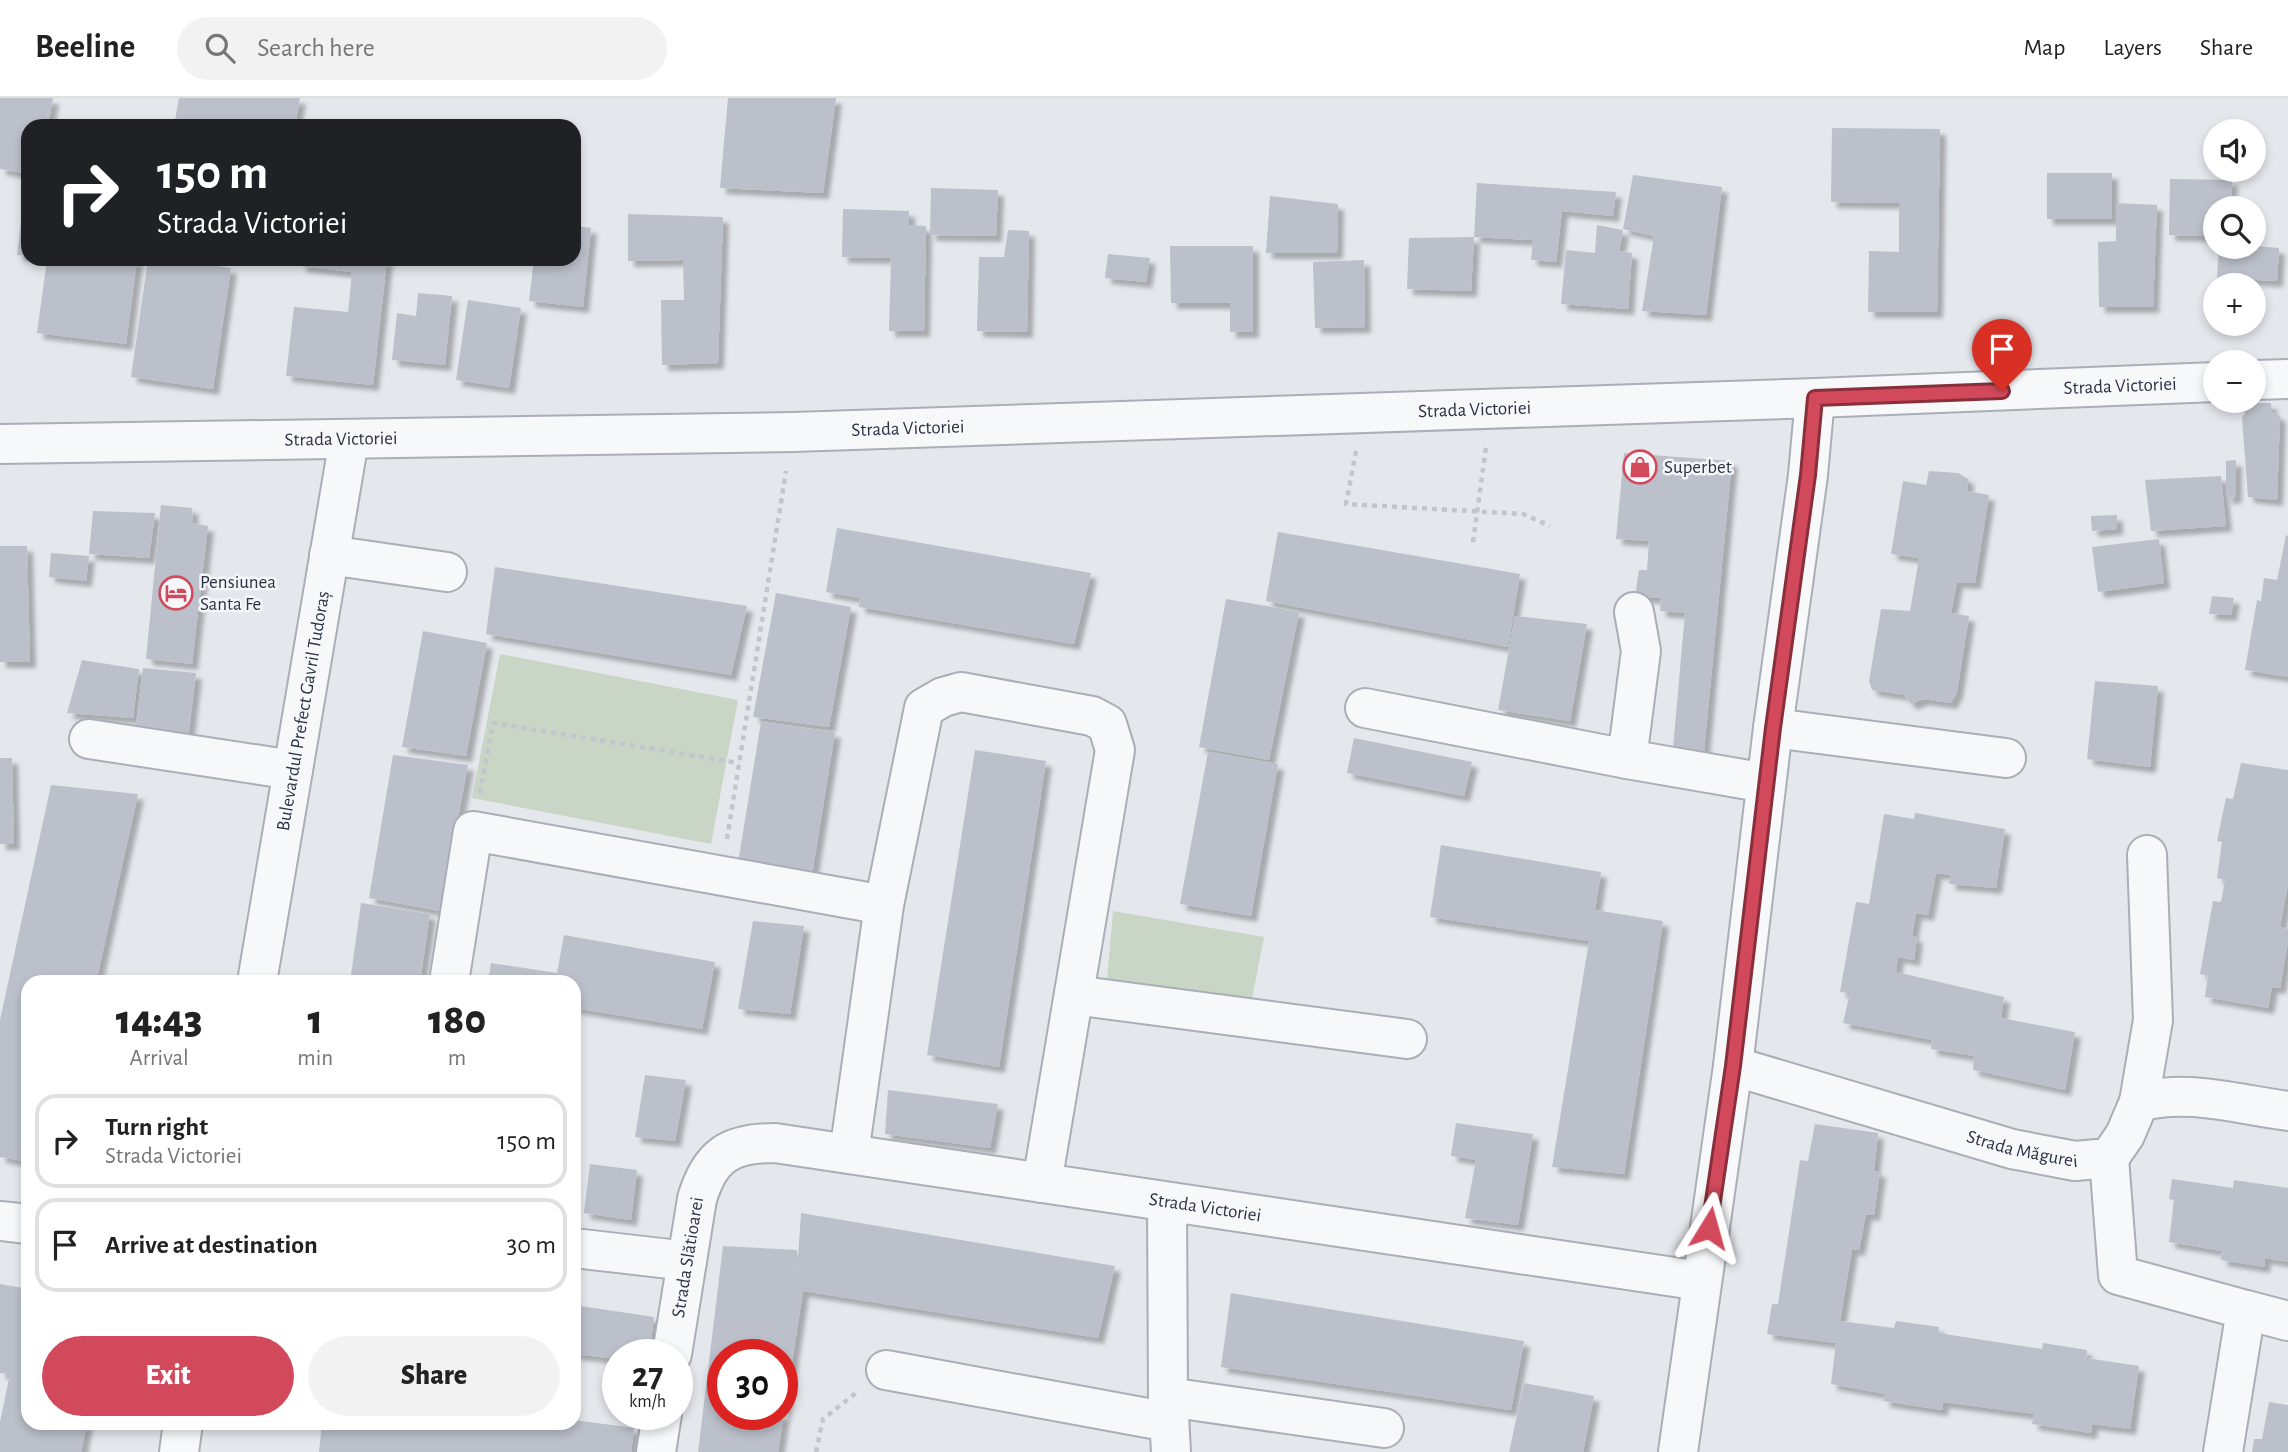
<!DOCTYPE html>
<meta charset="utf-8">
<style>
body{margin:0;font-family:"Alegreya Sans",sans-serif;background:#f2f2f2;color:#222;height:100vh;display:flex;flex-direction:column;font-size:26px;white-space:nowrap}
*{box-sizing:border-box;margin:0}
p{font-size:23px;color:#767676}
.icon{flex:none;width:38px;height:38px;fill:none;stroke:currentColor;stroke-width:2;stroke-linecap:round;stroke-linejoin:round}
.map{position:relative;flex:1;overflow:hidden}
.panel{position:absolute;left:21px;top:877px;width:560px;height:455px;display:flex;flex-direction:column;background:#fff;border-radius:21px;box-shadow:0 4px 10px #0003}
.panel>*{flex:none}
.top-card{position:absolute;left:21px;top:21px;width:560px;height:147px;border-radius:21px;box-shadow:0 4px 10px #0003;background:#202124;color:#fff;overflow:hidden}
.buttons{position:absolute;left:2203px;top:21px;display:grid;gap:14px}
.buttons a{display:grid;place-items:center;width:63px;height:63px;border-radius:50%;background:#fff;box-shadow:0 4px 10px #0003;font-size:35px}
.speed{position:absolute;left:602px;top:1241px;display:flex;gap:14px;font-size:35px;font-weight:700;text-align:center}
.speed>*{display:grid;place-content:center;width:91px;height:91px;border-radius:50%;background:#fff;box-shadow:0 4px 10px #0003;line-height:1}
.speed small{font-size:18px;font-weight:400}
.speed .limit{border:10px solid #d22;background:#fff;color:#111}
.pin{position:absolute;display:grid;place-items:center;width:60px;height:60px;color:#fff;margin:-72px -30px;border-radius:50% 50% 50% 0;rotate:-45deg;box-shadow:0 0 7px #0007}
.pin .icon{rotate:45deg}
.me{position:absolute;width:77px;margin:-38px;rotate:8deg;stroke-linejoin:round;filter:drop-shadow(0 0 5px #0008)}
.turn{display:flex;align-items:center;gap:24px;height:147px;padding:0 21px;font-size:32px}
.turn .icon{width:91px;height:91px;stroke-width:2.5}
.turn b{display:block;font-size:49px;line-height:60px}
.eta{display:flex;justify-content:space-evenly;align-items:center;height:119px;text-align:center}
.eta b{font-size:42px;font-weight:800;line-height:49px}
.primary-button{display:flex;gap:14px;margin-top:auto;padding:14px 21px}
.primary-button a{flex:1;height:80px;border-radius:42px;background:#d1495b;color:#fff;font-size:28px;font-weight:800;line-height:80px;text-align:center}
.primary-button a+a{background:#f2f2f2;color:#222}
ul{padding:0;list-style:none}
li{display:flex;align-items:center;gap:21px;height:94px;margin:0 14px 10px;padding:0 7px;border:4px solid #e0e0e0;border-radius:21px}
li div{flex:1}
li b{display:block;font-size:26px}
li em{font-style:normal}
header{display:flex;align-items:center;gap:42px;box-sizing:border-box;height:98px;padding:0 35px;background:#fff;border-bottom:2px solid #e0e0e0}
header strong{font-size:33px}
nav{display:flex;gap:38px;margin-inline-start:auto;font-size:24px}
.search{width:490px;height:63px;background:#f2f2f2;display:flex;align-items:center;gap:18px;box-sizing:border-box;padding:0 24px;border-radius:38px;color:#767676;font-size:26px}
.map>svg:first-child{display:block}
.green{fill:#c9d6c5}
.building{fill:#bbc0ca;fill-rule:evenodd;filter:url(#shadow)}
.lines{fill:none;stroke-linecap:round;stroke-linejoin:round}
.minor-casing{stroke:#a9aeb7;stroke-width:42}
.path{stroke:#c2c5cb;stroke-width:4.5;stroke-dasharray:5 5;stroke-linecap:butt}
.minor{stroke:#f7f8fa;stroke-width:38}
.route-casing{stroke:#882f3b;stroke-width:18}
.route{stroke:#d1495b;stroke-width:12}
.labels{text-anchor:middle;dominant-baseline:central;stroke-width:5;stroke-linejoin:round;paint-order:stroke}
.street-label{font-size:19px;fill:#2b3445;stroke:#f4f6f9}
.poi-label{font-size:19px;fill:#2b3445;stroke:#f4f6f9;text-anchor:start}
</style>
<header>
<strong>Beeline</strong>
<div class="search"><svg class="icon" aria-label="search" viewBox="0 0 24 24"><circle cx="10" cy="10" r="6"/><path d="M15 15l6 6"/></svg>Search here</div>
<nav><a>Map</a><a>Layers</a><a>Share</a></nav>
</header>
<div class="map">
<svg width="2288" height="1354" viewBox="0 0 2288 1354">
<defs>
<filter id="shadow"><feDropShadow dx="6" dy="6" stdDeviation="2" flood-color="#0004"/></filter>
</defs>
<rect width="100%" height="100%" fill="#e4e7ec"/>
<g class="green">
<path d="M500 556 738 602 711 746 472 700Z"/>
<path d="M1113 813 1264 839 1251 906 1107 883Z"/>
</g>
<g class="building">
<path d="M0 0H53L48 28H28V76L0 71Z"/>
<path d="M179 0H300L295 28H174Z"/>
<path d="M728 0H836L823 95 720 90Z"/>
<path d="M1832 30 1940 31 1937 214H1868L1869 153 1899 154V105L1831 104Z"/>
<rect x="2047" y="75" width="65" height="46"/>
<path d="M1633 77 1722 89 1706 217 1642 213 1654 138 1623 131Z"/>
<path d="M2170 81 2232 82 2231 110H2216V138L2169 137Z"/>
<path d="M1477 85 1616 94 1613 118 1562 113 1556 164 1531 162 1533 142 1474 139Z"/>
<path d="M931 90 998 92 996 138 930 137Z"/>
<path d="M1270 98 1338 106 1337 155H1266Z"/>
<path d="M2116 105 2157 107 2153 209H2099L2098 144 2116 143Z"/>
<path d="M843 111 909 113V127L926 128 924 233H889L891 160 842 159Z"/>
<path d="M628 116 723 119 718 265 662 267 661 202H684L683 162 628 163Z"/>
<path d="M21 123 28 124V158L17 157Z"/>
<path d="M1597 127 1623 132 1619 153 1632 155 1628 211 1561 206 1566 152 1595 155Z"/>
<path d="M574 128 591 130 583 209 529 203 534 161H574Z"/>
<path d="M1008 132 1029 133 1027 234 977 233 979 159H1004Z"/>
<path d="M1474 139 1471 193 1407 191 1409 140Z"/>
<path d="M1170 148H1253V234H1230V205H1171Z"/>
<path d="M2254 148 2279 150 2277 183 2217 180 2219 149Z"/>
<path d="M1108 156 1150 160 1146 184 1105 180Z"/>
<path d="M47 161H137L126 246 37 235Z"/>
<path d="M148 161H168L231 170 213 291 131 279Z"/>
<path d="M301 161H387L373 287 286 278 294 209 348 214 352 174 300 168Z"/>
<path d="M1364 162 1365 229 1315 230 1313 164Z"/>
<path d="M418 195 452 198 445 267 392 262 397 215 416 218Z"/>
<path d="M468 202 521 210 509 290 456 282Z"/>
<path d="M2245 305H2271L2272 314 2280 318 2277 402 2248 399 2242 320 2245 315Z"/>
<path d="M1624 355 1732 363 1704 653 1673 650 1685 515 1660 513 1661 500 1635 499 1639 472H1647L1649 443 1616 441Z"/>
<path d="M2236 362V399L2226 400V363Z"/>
<path d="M1929 373 1958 375 1968 381 1967 393 1989 397 1975 485 1957 484 1951 515 1969 518 1957 594 1951 605 1923 601 1911 606 1904 597 1872 592 1869 583 1881 511 1910 513 1919 460 1891 456 1903 383 1926 387Z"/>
<path d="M2221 378 2226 428 2151 433 2145 382Z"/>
<path d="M161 407 192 410 193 425 208 428 192 566 146 561Z"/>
<path d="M93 413 155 415 149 460 89 456Z"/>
<path d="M2117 417V431L2092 433 2091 418Z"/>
<path d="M837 430 1091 475 1074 546 859 509 860 500 826 494Z"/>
<path d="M1278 434 1520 476 1508 549 1266 503Z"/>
<path d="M2286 437 2288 438V579L2245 572 2257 502 2261 503 2264 480 2277 482Z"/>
<path d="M2159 441 2164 485 2098 494 2092 449Z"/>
<path d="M0 448H27L30 564H0Z"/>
<path d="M51 455 89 458 86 483 49 479Z"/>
<path d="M495 469 747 508 731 577 486 536Z"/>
<path d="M776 495 851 509 829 629 753 619Z"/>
<path d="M2212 498 2234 500 2231 517 2209 516Z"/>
<path d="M1226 501 1299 514 1269 662 1199 649Z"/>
<path d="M1515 518 1587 526 1570 623 1498 612Z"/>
<path d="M423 533 487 545 466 658 402 649Z"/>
<path d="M82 562 139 571 133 620 67 615Z"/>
<path d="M143 570 196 575 188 641 135 636Z"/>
<path d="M2095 583 2158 588 2150 669 2087 661Z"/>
<path d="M761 624 835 634 810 789 736 777Z"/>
<path d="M1354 640 1472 664 1464 698 1347 675Z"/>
<path d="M975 652 1046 663 999 969 927 957Z"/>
<path d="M1208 654 1278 666 1251 818 1180 806Z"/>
<path d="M393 657 468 667 440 813 369 800Z"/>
<path d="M0 660H12L14 746H0Z"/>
<path d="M2241 665 2288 672V786L2280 829 2288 831V843L2280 890 2272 889 2268 910 2205 899 2208 878 2200 876 2213 803 2221 804 2225 782 2217 780 2222 744 2217 743 2226 700 2233 701Z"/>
<path d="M51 687 138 696 96 884H28V1064L0 1059V922Z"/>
<path d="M1915 715 2005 731 1996 790 1949 786 1951 777 1936 775 1928 817 1916 815 1912 838 1917 839 1914 862 1898 859 1896 874 2004 899 2001 920 2075 934 2065 992 1973 972 1974 958 1931 951 1932 942 1843 925 1850 895 1840 894 1856 804 1869 806 1884 716 1914 721Z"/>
<path d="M1441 747 1601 774 1595 812 1663 823 1624 1076 1552 1069 1589 843 1430 819Z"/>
<path d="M361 805 430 816 420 884H350Z"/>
<path d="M753 823 804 828 790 916 738 911Z"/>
<path d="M564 837 715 864 702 931 574 910V884H488L491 865 557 875Z"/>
<path d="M645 977 686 982 675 1043 635 1039Z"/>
<path d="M888 992 998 1006 990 1050 885 1036Z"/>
<path d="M1456 1025 1533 1036 1518 1127 1465 1120 1476 1062 1451 1058Z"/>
<path d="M1815 1026 1878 1035 1874 1073H1880L1874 1117 1866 1116 1859 1152 1852 1151 1840 1223 1894 1230 1896 1223 1939 1229 1938 1235 2042 1251 2043 1245 2087 1252 2086 1260 2139 1268 2130 1331 2092 1326 2091 1335 2032 1326 2034 1316 1943 1304 1942 1312 1883 1303 1885 1296 1831 1286 1836 1245 1767 1236 1772 1206H1778L1800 1062 1808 1063Z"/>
<path d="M590 1066 637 1072 631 1122 584 1115Z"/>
<path d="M2172 1081 2233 1090 2234 1082 2288 1090V1164L2265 1160 2264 1169 2221 1162 2222 1153 2169 1144 2174 1102 2169 1101Z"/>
<path d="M801 1115 1115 1168 1098 1240 803 1193 778 1354H698L723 1148 797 1152V1176ZM723 1256H782V1316H723Z"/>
<path d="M0 1186 28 1191V1325H87L81 1354H0V1324L10 1276 0 1275Z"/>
<path d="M1231 1195 1524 1243 1511 1312 1221 1269Z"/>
<path d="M574 1207 654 1219 649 1256H618V1261L574 1256Z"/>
<path d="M1524 1285 1594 1298 1583 1354H1509Z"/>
<path d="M2269 1304 2288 1307V1354H2252L2254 1341H2262Z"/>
<path d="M574 1322 634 1330 631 1354H319L322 1325H574Z"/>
</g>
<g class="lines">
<defs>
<g id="minor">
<path d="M2254 282 2288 281"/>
<path id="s1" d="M0 346 793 334 1815 300 2216 284"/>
<path d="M329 457 447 474"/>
<path d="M1365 610 1627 661 1766 685"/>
<path d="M1773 630 2006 660"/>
<path d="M89 641 293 672"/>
<path d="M1627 661 1641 553 1634 514"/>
<path id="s2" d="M257 884 349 342"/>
<path d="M449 884 473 733 884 807"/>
<path d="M1074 897 1407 941"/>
<path id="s3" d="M1733 968 2012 1051 2075 1063 2109 1060 2125 1037 2139 1004C2186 990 2240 1007 2288 1013"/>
<path d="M2139 1004 2153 922 2147 757"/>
<path d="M849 1056 884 807 924 610 943 599 961 594 1092 618 1107 626 1115 652 1042 1085"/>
<path d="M2109 1060 2118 1177 2246 1212 2223 1354"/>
<path d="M1167 1104 1168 1299 1171 1354"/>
<path d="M0 1123 28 1126"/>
<path d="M574 1150 687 1163"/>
<path d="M2246 1212 2288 1223"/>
<path id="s4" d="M672 1256 697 1101C710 1057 730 1045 775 1045L1701 1183"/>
<path d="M886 1272 1169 1324"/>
<path d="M1168 1299 1384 1330"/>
<path d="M179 1354 183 1325"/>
<path d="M656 1354 662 1316"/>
<path d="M1678 1354 1733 968 1773 630 1808 377 1815 300"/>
</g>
</defs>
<use href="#minor" class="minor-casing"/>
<g class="path">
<path d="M1356 353 1346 406 1523 416 1550 428"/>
<path d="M1473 444 1486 349"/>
<path d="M480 695 493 625 739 665"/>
<path d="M727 741 786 373"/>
<path d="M816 1354 823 1321 856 1295"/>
</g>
<use href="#minor" class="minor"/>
</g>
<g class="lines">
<defs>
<path id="route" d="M1709 1130 1733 968 1773 630 1808 377 1815 300 2002 293"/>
</defs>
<use href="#route" class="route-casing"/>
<use href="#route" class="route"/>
</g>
<defs>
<symbol id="shop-ring" viewBox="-11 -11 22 22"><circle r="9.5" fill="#f4f6f9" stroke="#d1495b" stroke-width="1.5"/><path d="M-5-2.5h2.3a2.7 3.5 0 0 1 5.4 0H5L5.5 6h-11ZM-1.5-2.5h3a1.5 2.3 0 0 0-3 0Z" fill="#d1495b"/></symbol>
<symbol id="hotel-ring" viewBox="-11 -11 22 22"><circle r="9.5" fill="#f4f6f9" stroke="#d1495b" stroke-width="1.5"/><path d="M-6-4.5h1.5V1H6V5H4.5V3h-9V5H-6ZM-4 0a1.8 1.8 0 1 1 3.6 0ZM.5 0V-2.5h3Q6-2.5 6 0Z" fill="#d1495b"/></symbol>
</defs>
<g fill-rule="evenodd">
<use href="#shop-ring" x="1621" y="350" width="38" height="38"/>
<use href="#hotel-ring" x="157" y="476" width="38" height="38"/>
</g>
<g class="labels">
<g class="street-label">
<text stroke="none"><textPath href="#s1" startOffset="2121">Strada Victoriei</textPath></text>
<text stroke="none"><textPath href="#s1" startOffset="1475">Strada Victoriei</textPath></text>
<text stroke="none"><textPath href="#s1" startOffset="908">Strada Victoriei</textPath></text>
<text stroke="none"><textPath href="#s1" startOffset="341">Strada Victoriei</textPath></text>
<text stroke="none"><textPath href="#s2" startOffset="275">Bulevardul Prefect Gavril Tudoraș</textPath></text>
<text stroke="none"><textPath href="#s3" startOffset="301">Strada Măgurei</textPath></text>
<text stroke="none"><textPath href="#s4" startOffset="698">Strada Victoriei</textPath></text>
<text stroke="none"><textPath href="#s4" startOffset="98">Strada Slătioarei</textPath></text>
</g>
<g class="poi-label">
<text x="1664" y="369">Superbet</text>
<text x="200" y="484">Pensiunea<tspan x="200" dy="22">Santa Fe</tspan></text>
</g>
</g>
</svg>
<div class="buttons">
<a><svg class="icon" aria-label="sound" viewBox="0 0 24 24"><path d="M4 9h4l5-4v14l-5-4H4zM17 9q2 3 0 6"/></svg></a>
<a><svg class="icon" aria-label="search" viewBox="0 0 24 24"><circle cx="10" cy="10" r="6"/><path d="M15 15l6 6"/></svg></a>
<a>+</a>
<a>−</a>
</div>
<div class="speed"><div>27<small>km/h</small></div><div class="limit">30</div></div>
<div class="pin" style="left:2002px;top:293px;background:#d93025"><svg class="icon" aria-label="arrive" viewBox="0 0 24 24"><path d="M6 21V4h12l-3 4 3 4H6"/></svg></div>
<svg class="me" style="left:1709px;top:1130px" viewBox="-20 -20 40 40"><path d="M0-17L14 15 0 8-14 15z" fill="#d1495b" stroke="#fff" stroke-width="4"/></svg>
<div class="top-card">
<div class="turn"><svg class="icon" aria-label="right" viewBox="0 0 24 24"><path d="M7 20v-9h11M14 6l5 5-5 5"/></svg><div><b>150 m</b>Strada Victoriei</div></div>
</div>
<section class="panel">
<div class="eta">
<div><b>14:43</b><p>Arrival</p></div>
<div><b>1</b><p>min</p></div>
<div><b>180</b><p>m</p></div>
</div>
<ul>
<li><svg class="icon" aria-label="right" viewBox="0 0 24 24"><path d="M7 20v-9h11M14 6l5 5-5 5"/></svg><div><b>Turn right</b><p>Strada Victoriei</p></div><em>150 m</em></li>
<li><svg class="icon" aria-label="arrive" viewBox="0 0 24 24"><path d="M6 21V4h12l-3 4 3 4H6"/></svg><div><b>Arrive at destination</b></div><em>30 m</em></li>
</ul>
<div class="primary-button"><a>Exit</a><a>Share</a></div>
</section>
</div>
